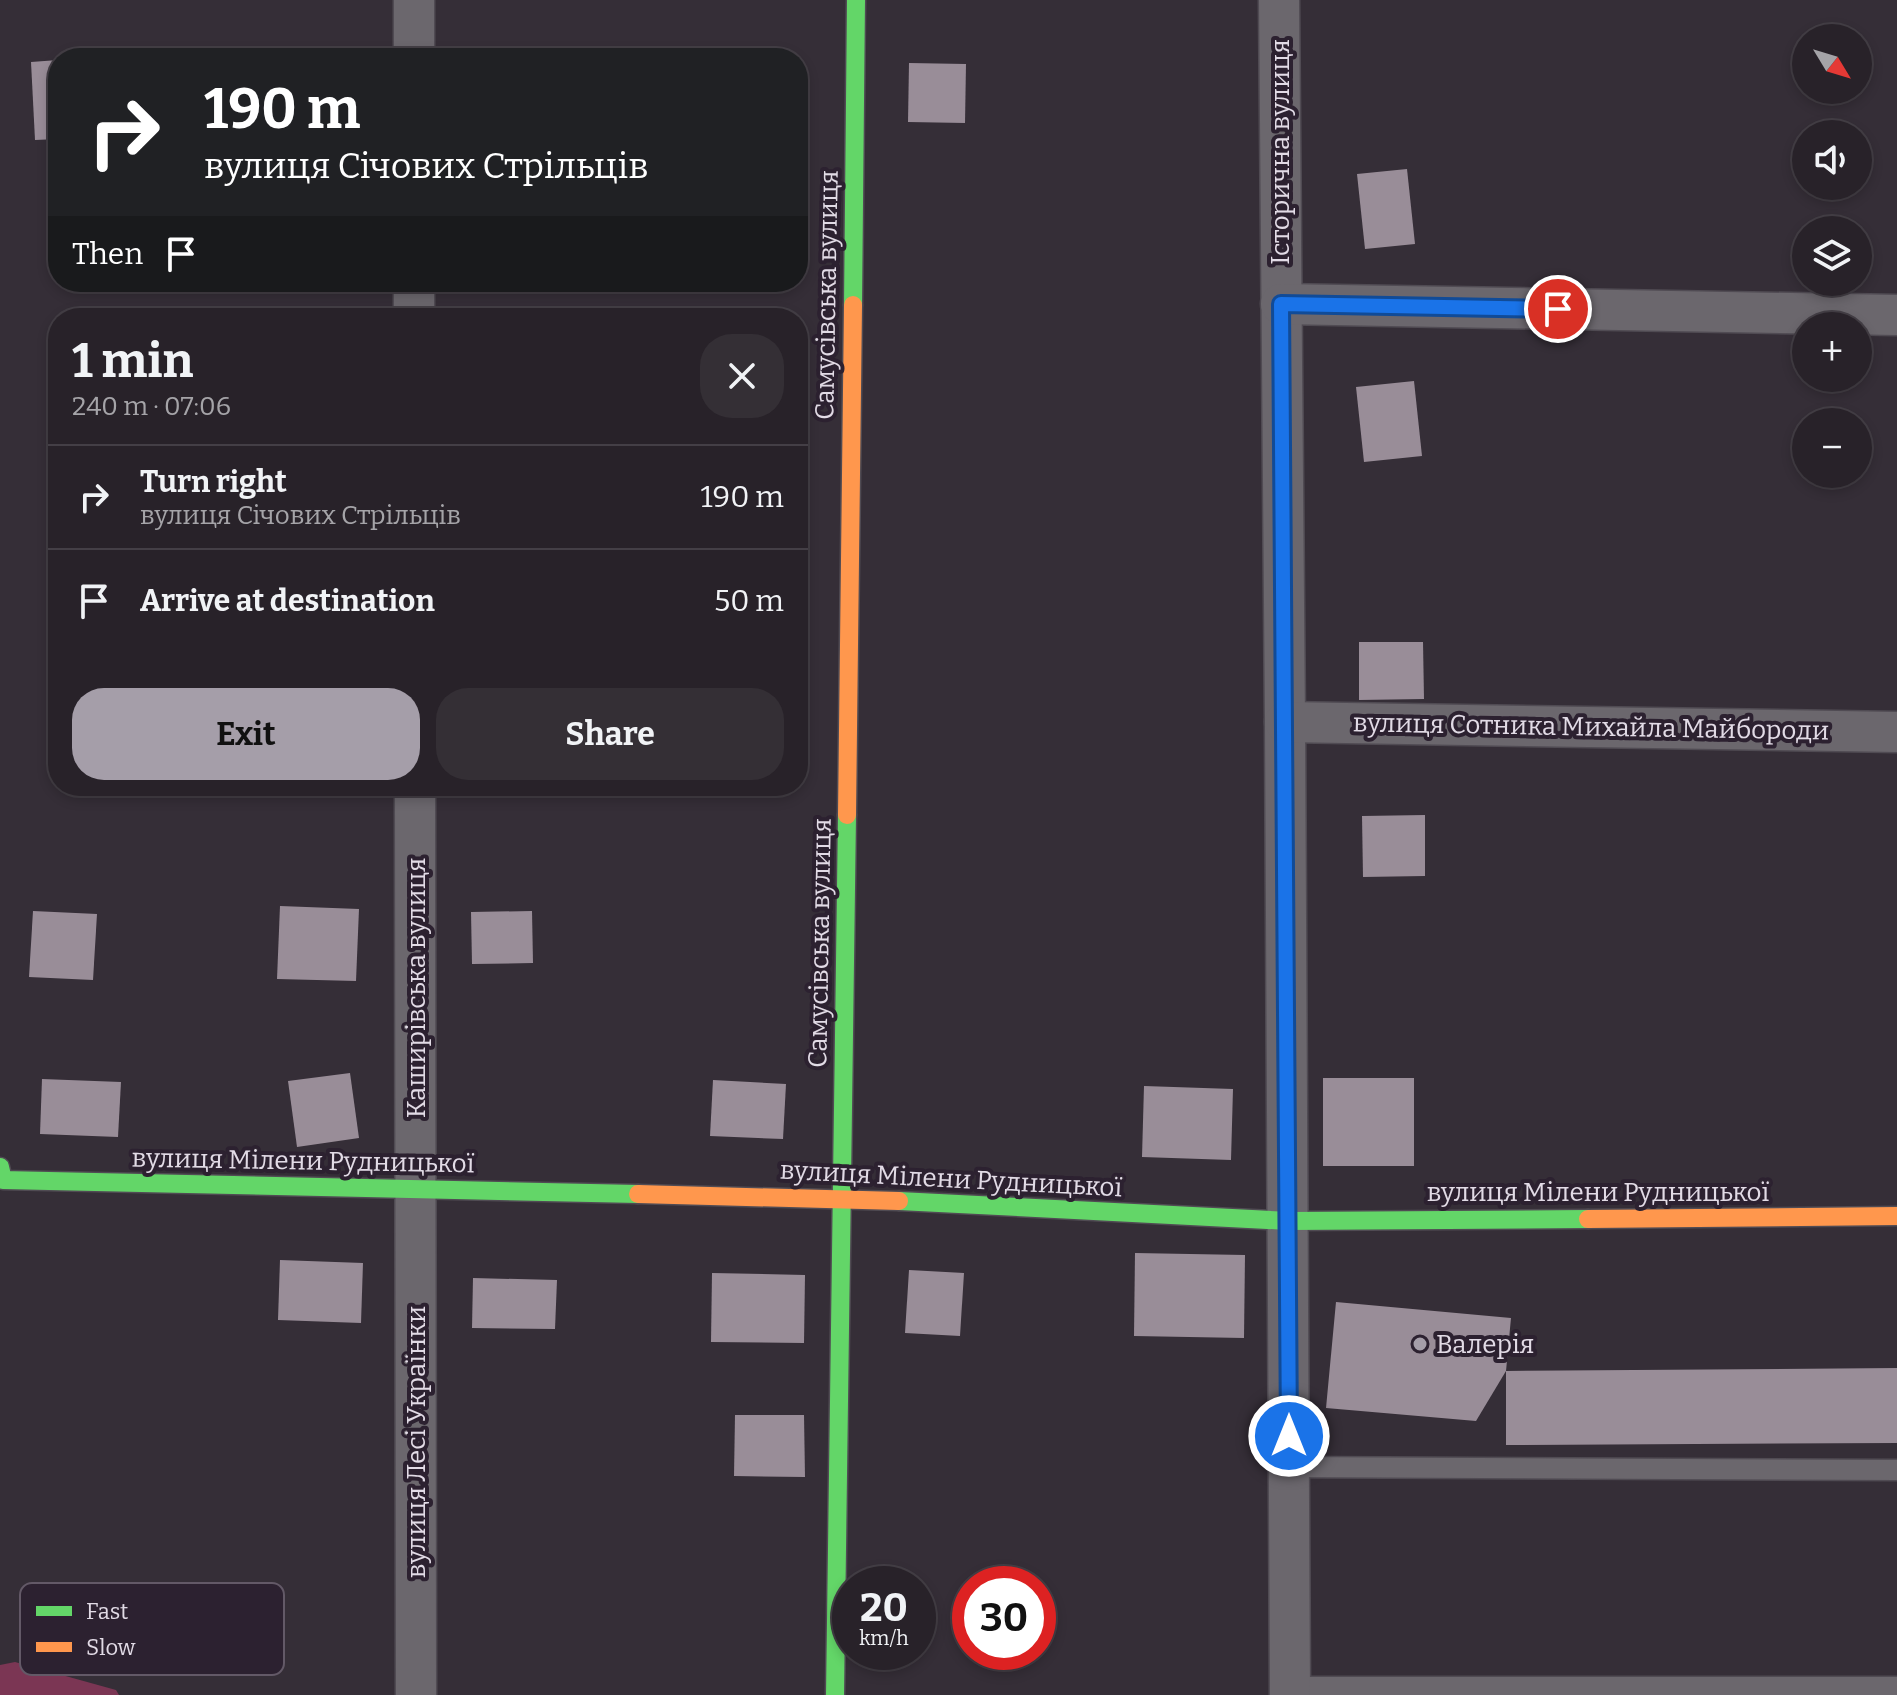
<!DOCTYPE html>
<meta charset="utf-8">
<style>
body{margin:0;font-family:Bitter,serif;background:#342f35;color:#f1f3f6;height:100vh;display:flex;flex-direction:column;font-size:30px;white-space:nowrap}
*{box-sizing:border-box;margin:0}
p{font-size:26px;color:#a5a4a8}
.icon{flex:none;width:44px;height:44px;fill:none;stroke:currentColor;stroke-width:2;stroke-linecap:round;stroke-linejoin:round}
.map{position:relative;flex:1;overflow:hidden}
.side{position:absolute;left:48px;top:308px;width:760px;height:488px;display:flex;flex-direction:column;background:#282229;border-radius:32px;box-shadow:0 4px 12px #0003,0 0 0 2px #443f46}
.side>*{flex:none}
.top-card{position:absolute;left:48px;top:48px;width:760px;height:244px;border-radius:32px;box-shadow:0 4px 12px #0003,0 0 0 2px #443f46;background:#202124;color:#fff;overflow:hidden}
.needle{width:52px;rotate:128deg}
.buttons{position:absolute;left:1792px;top:24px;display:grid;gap:16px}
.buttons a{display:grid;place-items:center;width:80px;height:80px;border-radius:50%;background:#282229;box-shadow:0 4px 12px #0003,0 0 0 2px #443f46;font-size:40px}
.speed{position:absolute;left:832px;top:1566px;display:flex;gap:16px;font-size:40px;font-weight:700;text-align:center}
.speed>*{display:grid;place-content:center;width:104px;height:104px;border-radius:50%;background:#282229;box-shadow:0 4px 12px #0003,0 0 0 2px #443f46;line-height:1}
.speed small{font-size:20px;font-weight:400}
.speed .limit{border:12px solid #d22;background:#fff;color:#111}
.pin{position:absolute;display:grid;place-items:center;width:68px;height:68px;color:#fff;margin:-34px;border:4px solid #fff;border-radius:50%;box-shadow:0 2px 8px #0007}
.me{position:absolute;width:88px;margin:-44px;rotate:0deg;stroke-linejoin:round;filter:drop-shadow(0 0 6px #0008)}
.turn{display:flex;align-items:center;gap:28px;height:168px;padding:0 24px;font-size:36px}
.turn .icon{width:104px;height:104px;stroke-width:2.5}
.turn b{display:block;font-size:56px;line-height:68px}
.then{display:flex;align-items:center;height:76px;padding:0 24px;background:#0003;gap:16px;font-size:30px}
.round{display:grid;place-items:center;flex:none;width:84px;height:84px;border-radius:32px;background:#342f35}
.overview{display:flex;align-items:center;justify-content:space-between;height:136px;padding:0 24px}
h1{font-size:48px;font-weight:700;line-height:60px}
.button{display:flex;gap:16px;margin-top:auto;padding:16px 24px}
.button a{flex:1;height:92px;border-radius:32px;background:#a59ea9;color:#111;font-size:32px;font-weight:700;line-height:92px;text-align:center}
.button a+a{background:#342f35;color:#f1f3f6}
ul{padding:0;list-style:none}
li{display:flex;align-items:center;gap:24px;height:104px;padding:0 24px;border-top:2px solid #443f46}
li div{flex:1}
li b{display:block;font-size:30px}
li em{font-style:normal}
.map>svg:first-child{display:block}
.forest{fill:#7b3654}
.building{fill:#998d98}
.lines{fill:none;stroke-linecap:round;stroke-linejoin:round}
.lane-casing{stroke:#504b53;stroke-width:23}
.street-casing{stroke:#504b53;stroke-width:43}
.fast-casing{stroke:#504b53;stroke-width:21}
.slow-casing{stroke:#504b53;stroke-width:21}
.lane{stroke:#6b676d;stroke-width:20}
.street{stroke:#6b676d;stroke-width:40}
.fast{stroke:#63d668;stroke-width:18}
.slow{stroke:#ff974d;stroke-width:18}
.route-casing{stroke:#114b97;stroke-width:20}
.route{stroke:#1a73e8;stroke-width:14}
.poi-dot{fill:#a59ea9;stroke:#2c2130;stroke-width:3}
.labels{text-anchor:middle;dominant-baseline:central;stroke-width:8;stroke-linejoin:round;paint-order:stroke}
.street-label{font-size:26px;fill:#e2dbe6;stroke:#2c2130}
.poi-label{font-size:26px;fill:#e2dbe6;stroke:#2c2130;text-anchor:start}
.key{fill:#2c2130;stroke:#635967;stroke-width:2}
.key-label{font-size:22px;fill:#e2dbe6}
</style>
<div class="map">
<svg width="1897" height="1695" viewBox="0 0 1897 1695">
<rect width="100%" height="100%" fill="#352e37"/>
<path class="forest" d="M15 1662 116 1690 119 1695H0V1665Z"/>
<g class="building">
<path d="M58 60V139L35 140 31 62Z"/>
<path d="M909 63 966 64 965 123 908 122Z"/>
<path d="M1407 169 1415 244 1365 249 1357 174Z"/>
<path d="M1414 381 1422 456 1364 462 1356 387Z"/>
<path d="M1359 642H1423L1424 699 1359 700Z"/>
<path d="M1425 815V876L1363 877 1362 816Z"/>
<path d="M280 906 359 909 356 981 277 979Z"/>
<path d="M33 911 97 914 93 980 29 977Z"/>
<path d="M532 911 533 963 472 964 471 912Z"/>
<path d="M350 1073 359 1138 297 1147 288 1081Z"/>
<rect x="1323" y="1078" width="91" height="88"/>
<path d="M42 1079 121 1082 118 1137 40 1134Z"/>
<path d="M713 1080 786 1084 783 1139 710 1136Z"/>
<path d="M1144 1086 1233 1089 1231 1160 1142 1157Z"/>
<path d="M1135 1253 1245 1255 1244 1338 1134 1336Z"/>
<path d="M280 1260 363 1263 361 1323 278 1320Z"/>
<path d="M909 1270 964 1273 960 1336 905 1333Z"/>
<path d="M712 1273 805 1275 804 1343 711 1342Z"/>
<path d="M473 1278 557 1280 555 1329 472 1328Z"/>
<path d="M1336 1302 1511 1318 1506 1371 1476 1421 1326 1408Z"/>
<path d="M1897 1368V1443L1506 1445V1371Z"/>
<path d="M735 1415H804L805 1477 734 1476Z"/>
</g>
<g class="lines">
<defs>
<g id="lane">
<path d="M1289 1467 1897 1470"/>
<path d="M1290 1687H1897"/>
</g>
<g id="street">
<path d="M414 0V58"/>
<path d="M1279 0 1285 722 1290 1695"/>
<path d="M414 282V318"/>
<path d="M1281 304 1897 315"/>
<path d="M1285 722 1897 732"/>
<path d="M415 786 416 1695"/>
</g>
<g id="fast">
<path d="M853 305 856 0"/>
<path d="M0 1167 3 1180 638 1194"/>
<path d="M899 1201 1289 1221 1588 1219"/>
<path d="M835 1695 847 815"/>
</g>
<g id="slow">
<path d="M847 815 853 305"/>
<path d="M638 1194 899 1201"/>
<path d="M1588 1219 1897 1216"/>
</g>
</defs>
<use href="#lane" class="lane-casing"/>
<use href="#street" class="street-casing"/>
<use href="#fast" class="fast-casing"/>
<use href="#slow" class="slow-casing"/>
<use href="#lane" class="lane"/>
<use href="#street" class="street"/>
<use href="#fast" class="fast"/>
<use href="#slow" class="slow"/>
</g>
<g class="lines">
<defs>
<path id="route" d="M1289 1436 1281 304 1558 309"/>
</defs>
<use href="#route" class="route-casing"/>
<use href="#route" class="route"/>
</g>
<circle class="poi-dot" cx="1420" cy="1344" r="8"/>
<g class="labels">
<g class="street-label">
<text transform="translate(1280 152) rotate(-90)">Історична вулиця</text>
<text transform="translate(827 295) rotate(-89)">Самусівська вулиця</text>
<text transform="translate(1591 727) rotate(1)">вулиця Сотника Михайла Майбороди</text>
<text transform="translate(820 943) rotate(-89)">Самусівська вулиця</text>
<text transform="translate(416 988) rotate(-90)">Каширівська вулиця</text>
<text transform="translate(303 1161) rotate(1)">вулиця Мілени Рудницької</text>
<text transform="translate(951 1179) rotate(3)">вулиця Мілени Рудницької</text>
<text x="1598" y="1192">вулиця Мілени Рудницької</text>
<text transform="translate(416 1442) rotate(-90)">вулиця Лесі Українки</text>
</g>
<g class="poi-label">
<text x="1436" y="1344">Валерія</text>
</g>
</g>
<rect x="20" y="1583" width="264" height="92" rx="12" class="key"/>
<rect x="36" y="1606" width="36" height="10" fill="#63d668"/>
<rect x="36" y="1642" width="36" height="10" fill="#ff974d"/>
<g class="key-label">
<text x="86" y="1619">Fast</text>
<text x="86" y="1655">Slow</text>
</g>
</svg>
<div class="buttons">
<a><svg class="needle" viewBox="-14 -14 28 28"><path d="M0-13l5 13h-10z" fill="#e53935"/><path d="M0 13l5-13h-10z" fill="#a5a4a8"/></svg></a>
<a><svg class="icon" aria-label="sound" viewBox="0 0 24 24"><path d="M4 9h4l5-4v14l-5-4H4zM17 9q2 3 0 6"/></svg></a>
<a><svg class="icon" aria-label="layers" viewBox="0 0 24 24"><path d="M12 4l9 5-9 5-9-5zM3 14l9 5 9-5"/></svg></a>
<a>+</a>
<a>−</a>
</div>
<div class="speed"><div>20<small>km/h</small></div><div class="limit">30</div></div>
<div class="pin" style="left:1558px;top:309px;background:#d93025"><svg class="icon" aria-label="arrive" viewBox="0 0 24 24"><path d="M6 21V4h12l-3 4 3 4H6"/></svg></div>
<svg class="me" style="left:1289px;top:1436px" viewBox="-20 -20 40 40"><circle r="17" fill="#1a73e8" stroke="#fff" stroke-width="3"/><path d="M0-11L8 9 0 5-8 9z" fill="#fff"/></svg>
<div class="top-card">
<div class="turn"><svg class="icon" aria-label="right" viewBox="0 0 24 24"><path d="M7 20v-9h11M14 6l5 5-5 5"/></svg><div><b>190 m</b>вулиця Січових Стрільців</div></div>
<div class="then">Then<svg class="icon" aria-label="arrive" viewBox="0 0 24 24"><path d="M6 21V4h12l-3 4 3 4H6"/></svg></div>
</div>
<section class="side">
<div class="overview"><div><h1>1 min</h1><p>240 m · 07:06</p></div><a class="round"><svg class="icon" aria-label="close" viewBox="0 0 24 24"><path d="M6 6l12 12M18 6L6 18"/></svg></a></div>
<ul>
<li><svg class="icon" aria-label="right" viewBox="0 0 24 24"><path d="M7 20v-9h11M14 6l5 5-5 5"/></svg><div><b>Turn right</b><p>вулиця Січових Стрільців</p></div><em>190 m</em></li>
<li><svg class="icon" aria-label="arrive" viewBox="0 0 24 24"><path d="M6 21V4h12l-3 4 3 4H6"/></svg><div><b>Arrive at destination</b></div><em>50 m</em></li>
</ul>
<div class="button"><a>Exit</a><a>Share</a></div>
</section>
</div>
